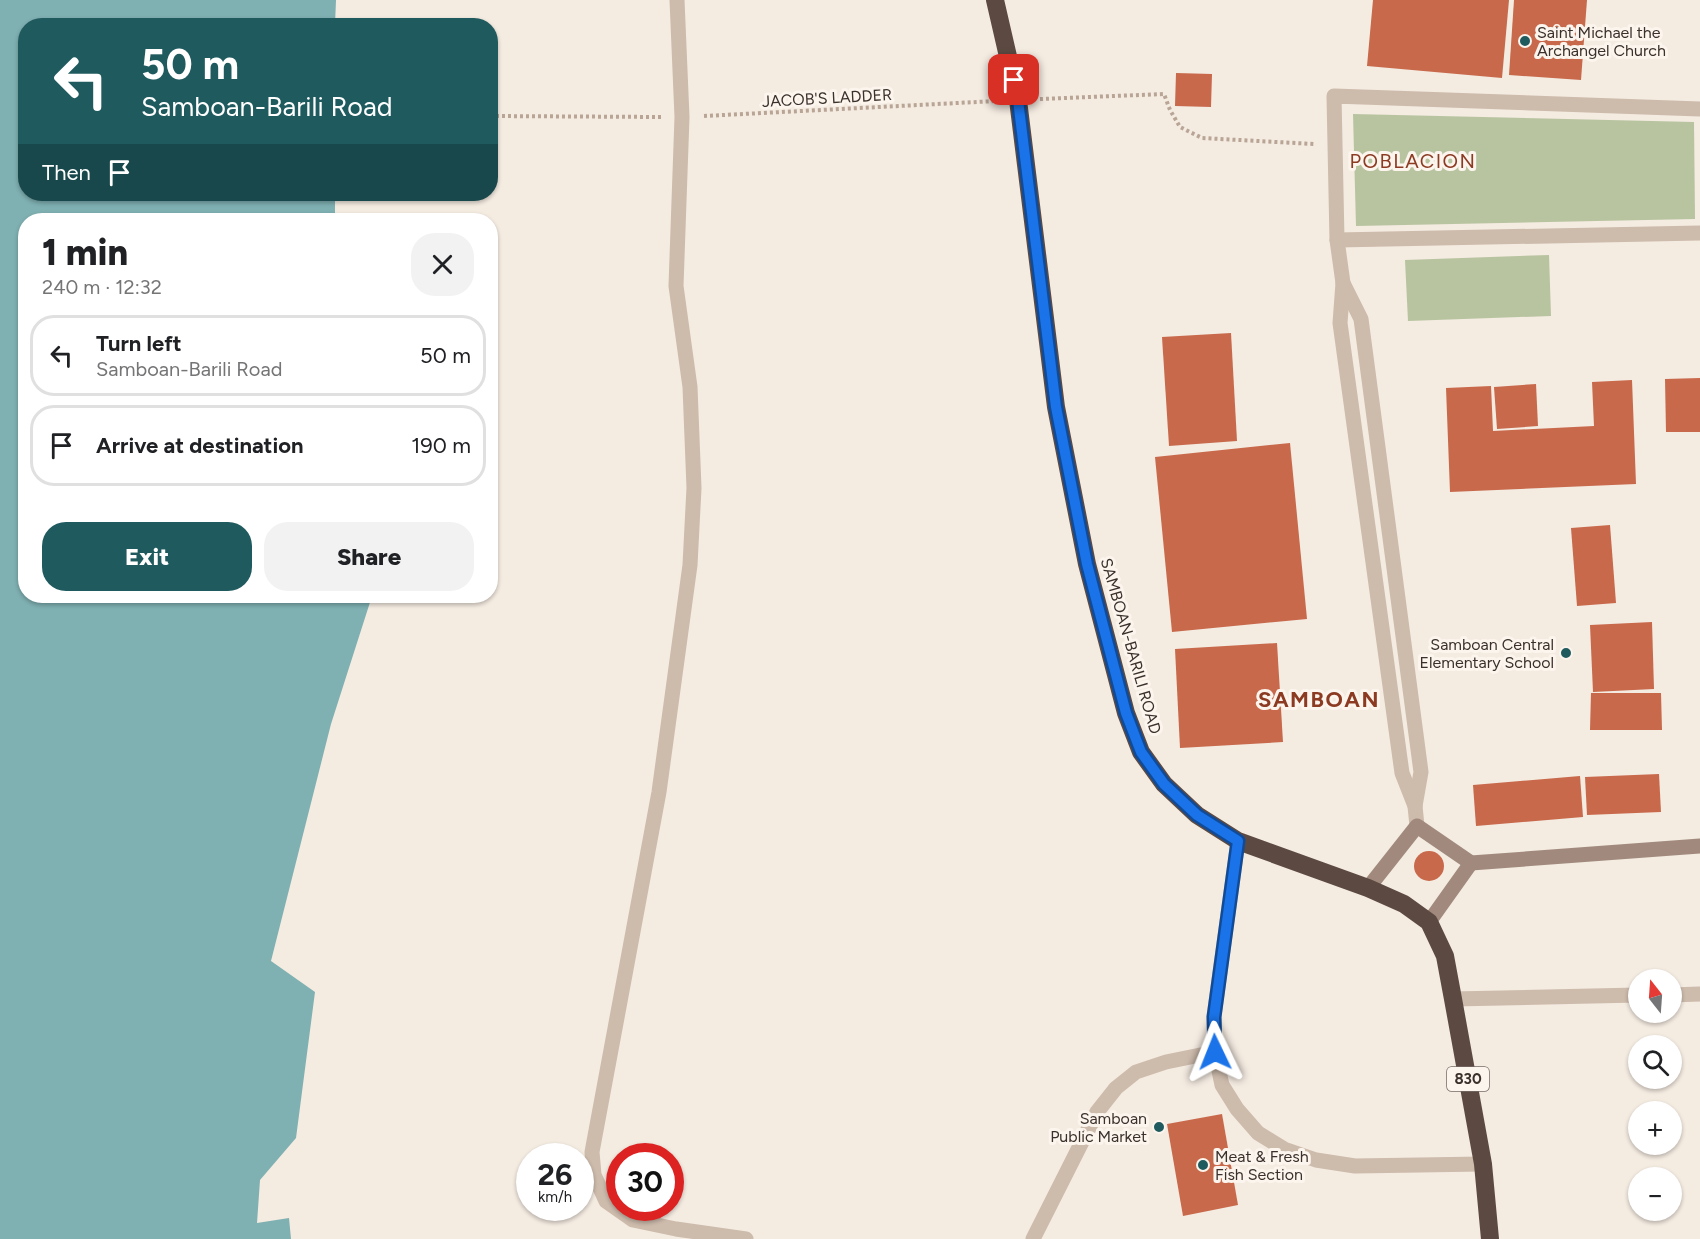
<!DOCTYPE html>
<meta charset="utf-8">
<style>
body{margin:0;font-family:Figtree,sans-serif;background:#f2f2f2;color:#202124;height:100vh;display:flex;flex-direction:column;font-size:22px;white-space:nowrap}
*{box-sizing:border-box;margin:0}
p{font-size:20px;color:#757577}
.icon{flex:none;width:33px;height:33px;fill:none;stroke:currentColor;stroke-width:2;stroke-linecap:round;stroke-linejoin:round}
.map{position:relative;flex:1;overflow:hidden}
.sheet{position:absolute;left:18px;top:213px;width:480px;height:390px;display:flex;flex-direction:column;background:#fff;border-radius:24px;box-shadow:0 2px 4px #0004}
.sheet>*{flex:none}
.hud{position:absolute;left:18px;top:18px;width:480px;height:183px;border-radius:24px;box-shadow:0 2px 4px #0004;background:#1f5a5e;color:#fff;overflow:hidden}
.needle{width:39px;rotate:343deg}
.tools{position:absolute;left:1628px;top:969px;display:grid;gap:12px}
.tools a{display:grid;place-items:center;width:54px;height:54px;border-radius:50%;background:#fff;box-shadow:0 2px 4px #0004;font-size:30px}
.speed{position:absolute;left:516px;top:1143px;display:flex;gap:12px;font-size:30px;font-weight:700;text-align:center}
.speed>*{display:grid;place-content:center;width:78px;height:78px;border-radius:50%;background:#fff;box-shadow:0 2px 4px #0004;line-height:1}
.speed small{font-size:15px;font-weight:400}
.speed .limit{border:9px solid #d22;background:#fff;color:#111}
.pin{position:absolute;display:grid;place-items:center;width:51px;height:51px;color:#fff;margin:-26px;border-radius:12px;box-shadow:0 3px 9px #0006}
.me{position:absolute;width:66px;margin:-33px;rotate:358deg;stroke-linejoin:round;filter:drop-shadow(0 0 4px #0008)}
.turn{display:flex;align-items:center;gap:21px;height:126px;padding:0 24px;font-size:27px}
.turn .icon{width:78px;height:78px;stroke-width:2.5}
.turn b{display:block;font-size:42px;line-height:51px}
.then{display:flex;align-items:center;height:57px;padding:0 24px;background:#0003;gap:12px;font-size:22px}
.round{display:grid;place-items:center;flex:none;width:63px;height:63px;border-radius:24px;background:#f2f2f2}
.headline{display:flex;align-items:center;justify-content:space-between;height:102px;padding:0 24px}
h1{font-size:36px;font-weight:800;line-height:45px}
.action{display:flex;gap:12px;margin-top:auto;padding:12px 24px}
.action a{flex:1;height:69px;border-radius:24px;background:#1f5a5e;color:#fff;font-size:24px;font-weight:800;line-height:69px;text-align:center}
.action a+a{background:#f2f2f2;color:#202124}
ul{padding:0;list-style:none}
li{display:flex;align-items:center;gap:18px;height:81px;margin:0 12px 9px;padding:0 12px;border:3px solid #e0e0e0;border-radius:24px}
li div{flex:1}
li b{display:block;font-size:22px}
li em{font-style:normal}
.map>svg:first-child{display:block}
.green{fill:#b8c4a0}
.water{fill:#7fb0b2}
.building{fill:#c8694b}
.lines{fill:none;stroke-linecap:round;stroke-linejoin:round}
.path{stroke:#b9a596;stroke-width:4;stroke-dasharray:3 3;stroke-linecap:butt}
.street{stroke:#cdbbac;stroke-width:15}
.secondary{stroke:#a18a7d;stroke-width:15}
.highway{stroke:#5c4a42;stroke-width:18}
.route-casing{stroke:#114b97;stroke-width:15}
.route{stroke:#1a73e8;stroke-width:10}
.poi-dot{fill:#1f5a5e;stroke:#fbf5ee;stroke-width:2}
.labels{text-anchor:middle;dominant-baseline:central;stroke-width:6;stroke-linejoin:round;paint-order:stroke}
.shield{fill:#fbf5ee;stroke:#756b66;stroke-width:1.5}
.shield-label{font-size:15px;font-weight:bold;fill:#3b302b}
.poi-label{font-size:16px;fill:#3b302b;stroke:#fbf5ee;text-anchor:start}
.street-label{font-size:16px;fill:#3b302b;stroke:#fbf5ee}
.quarter-label{font-size:20px;letter-spacing:1.5px;fill:#8c3b22;stroke:#fbf5ee}
.district-label{font-size:22px;font-weight:bold;letter-spacing:1.5px;fill:#8c3b22;stroke:#fbf5ee}
</style>
<div class="map">
<svg width="1700" height="1239" viewBox="0 0 1700 1239">
<rect width="100%" height="100%" fill="#f4ebe1"/>
<g class="green">
<path d="M1353 114 1694 122 1695 219 1356 226Z"/>
<path d="M1549 255 1551 316 1408 321 1405 260Z"/>
</g>
<path class="water" d="M0 0H336L335 25 26 26V194H335V220H26V596H372L331 724 271 961 315 992 296 1138 260 1180 257 1223 289 1218 291 1239H0Z"/>
<g class="building">
<path d="M1373 0H1509L1502 78 1367 66Z"/>
<path d="M1514 0H1587L1581 80 1509 75Z"/>
<path d="M1176 73 1212 74 1211 107 1175 106Z"/>
<path d="M1231 333 1237 441 1169 446 1162 337Z"/>
<path d="M1700 378V432H1666L1665 379Z"/>
<path d="M1632 380 1636 484 1450 492 1446 388 1491 386 1493 431 1594 426 1592 382Z"/>
<path d="M1536 384 1538 426 1497 429 1494 387Z"/>
<path d="M1290 443 1307 619 1172 632 1155 457Z"/>
<path d="M1610 525 1616 603 1577 606 1571 528Z"/>
<path d="M1652 622 1654 689 1593 692 1590 625Z"/>
<path d="M1277 643 1283 742 1180 748 1175 649Z"/>
<path d="M1591 693H1661L1662 730H1590Z"/>
<path d="M1659 774 1661 812 1587 815 1585 777Z"/>
<path d="M1580 776 1583 817 1476 826 1473 785Z"/>
<circle cx="1429" cy="866" r="15"/>
<path d="M1222 1114 1238 1205 1183 1216 1167 1124Z"/>
</g>
<g class="lines">
<g class="path">
<path d="M1040 99 1164 94 1170 110 1180 127 1202 138 1314 144"/>
<path d="M490 116 661 117"/>
<path d="M704 116 996 101"/>
</g>
<g class="street">
<path d="M677 0 682 117 676 286 690 387 694 488 690 565 659 792 592 1152 594 1175 606 1201 633 1220 676 1229 746 1239"/>
<path d="M1337 240 1700 233"/>
<path d="M1343 283 1361 319 1421 772 1415 806"/>
<path d="M1417 826 1415 806 1402 773 1340 323 1343 283 1337 240 1334 96 1700 109"/>
<path d="M1238 841 1214 1016 1215 1052 1222 1085 1237 1109 1258 1133 1284 1149 1316 1160 1355 1166 1483 1164"/>
<path d="M1671 995 1700 994"/>
<path d="M1453 999 1638 995"/>
<path d="M1033 1239 1097 1112 1116 1088 1136 1072 1166 1062 1215 1052"/>
</g>
<g class="secondary">
<path d="M1368 888 1417 826 1471 863 1700 846"/>
<path d="M1429 922 1471 863"/>
</g>
<path class="highway" d="M995 0 1018 100 1056 407 1087 564 1126 713 1141 752 1164 784 1197 815 1238 841 1368 888 1404 904 1429 922 1445 956 1453 999 1483 1164 1490 1239"/>
</g>
<g class="lines">
<defs>
<path id="route" d="M1014 80 1018 100 1056 407 1087 564 1126 713 1141 752 1164 784 1197 815 1238 841 1214 1017 1215 1052"/>
</defs>
<use href="#route" class="route-casing"/>
<use href="#route" class="route"/>
</g>
<g class="poi-dot">
<circle cx="1525" cy="41" r="6"/>
<circle cx="1566" cy="653" r="6"/>
<circle cx="1159" cy="1127" r="6"/>
<circle cx="1203" cy="1165" r="6"/>
</g>
<g class="labels">
<rect class="shield" x="1447" y="1067" width="42" height="24" rx="4.5"/>
<g class="shield-label">
<text x="1468" y="1079">830</text>
</g>
<g class="poi-label">
<text x="1537" y="32">Saint Michael the<tspan x="1537" dy="18">Archangel Church</tspan></text>
<text x="1554" y="644" text-anchor="end">Samboan Central<tspan x="1554" dy="18">Elementary School</tspan></text>
<text x="1147" y="1118" text-anchor="end">Samboan<tspan x="1147" dy="18">Public Market</tspan></text>
<text x="1215" y="1156">Meat &amp; Fresh<tspan x="1215" dy="18">Fish Section</tspan></text>
</g>
<g class="street-label">
<text transform="translate(827 98) rotate(-3)">JACOB'S LADDER</text>
<text transform="translate(1131 646) rotate(74)">SAMBOAN-BARILI ROAD</text>
</g>
<g class="quarter-label">
<text x="1413" y="161">POBLACION</text>
</g>
<g class="district-label">
<text x="1319" y="699">SAMBOAN</text>
</g>
</g>
</svg>
<div class="tools">
<a><svg class="needle" viewBox="-14 -14 28 28"><path d="M0-13l5 13h-10z" fill="#e53935"/><path d="M0 13l5-13h-10z" fill="#757577"/></svg></a>
<a><svg class="icon" aria-label="search" viewBox="0 0 24 24"><circle cx="10" cy="10" r="6"/><path d="M15 15l6 6"/></svg></a>
<a>+</a>
<a>−</a>
</div>
<div class="speed"><div>26<small>km/h</small></div><div class="limit">30</div></div>
<div class="pin" style="left:1014px;top:80px;background:#d93025"><svg class="icon" aria-label="arrive" viewBox="0 0 24 24"><path d="M6 21V4h12l-3 4 3 4H6"/></svg></div>
<svg class="me" style="left:1215px;top:1052px" viewBox="-20 -20 40 40"><path d="M0-17L14 15 0 8-14 15z" fill="#1a73e8" stroke="#fff" stroke-width="4"/></svg>
<div class="hud">
<div class="turn"><svg class="icon" aria-label="left" viewBox="0 0 24 24"><path d="M17 20v-9H6M10 6l-5 5 5 5"/></svg><div><b>50 m</b>Samboan-Barili Road</div></div>
<div class="then">Then<svg class="icon" aria-label="arrive" viewBox="0 0 24 24"><path d="M6 21V4h12l-3 4 3 4H6"/></svg></div>
</div>
<section class="sheet">
<div class="headline"><div><h1>1 min</h1><p>240 m · 12:32</p></div><a class="round"><svg class="icon" aria-label="close" viewBox="0 0 24 24"><path d="M6 6l12 12M18 6L6 18"/></svg></a></div>
<ul>
<li><svg class="icon" aria-label="left" viewBox="0 0 24 24"><path d="M17 20v-9H6M10 6l-5 5 5 5"/></svg><div><b>Turn left</b><p>Samboan-Barili Road</p></div><em>50 m</em></li>
<li><svg class="icon" aria-label="arrive" viewBox="0 0 24 24"><path d="M6 21V4h12l-3 4 3 4H6"/></svg><div><b>Arrive at destination</b></div><em>190 m</em></li>
</ul>
<div class="action"><a>Exit</a><a>Share</a></div>
</section>
</div>
